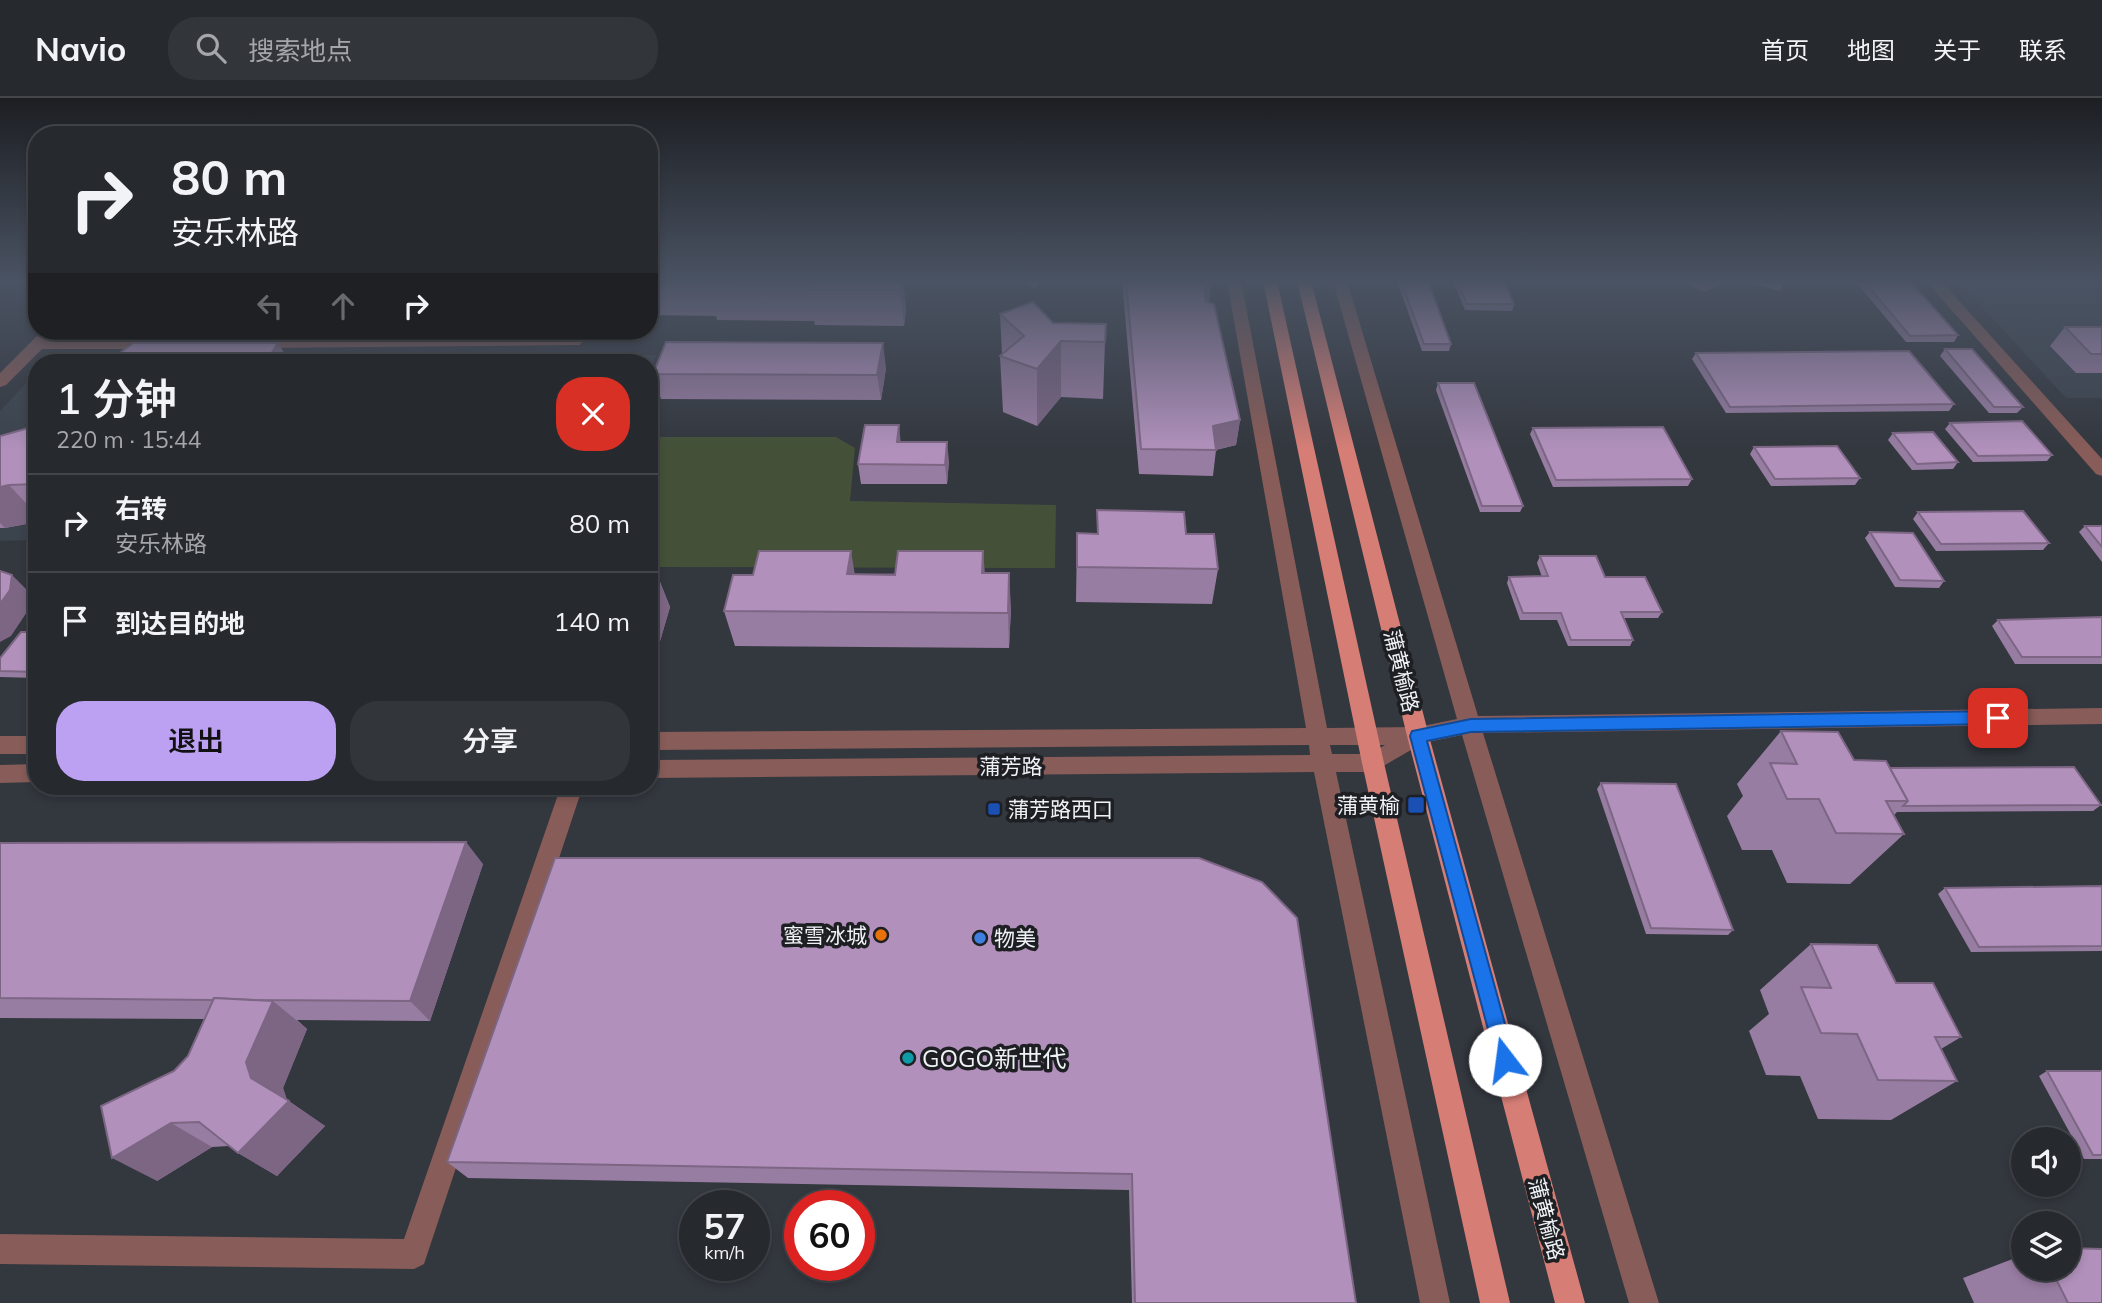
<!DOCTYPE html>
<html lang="zh">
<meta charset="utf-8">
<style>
body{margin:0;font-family:Mulish,"Noto Sans SC",sans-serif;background:#32353a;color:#f1f3f6;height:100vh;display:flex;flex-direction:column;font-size:26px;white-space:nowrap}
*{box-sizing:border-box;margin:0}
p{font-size:23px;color:#a4a6aa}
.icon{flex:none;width:38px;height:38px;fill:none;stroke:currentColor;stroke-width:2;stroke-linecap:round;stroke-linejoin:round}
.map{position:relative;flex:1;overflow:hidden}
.side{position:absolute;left:28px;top:256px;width:630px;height:441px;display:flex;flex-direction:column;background:#26292e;border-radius:28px;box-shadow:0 4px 10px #0003,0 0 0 2px #42454a}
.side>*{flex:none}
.guide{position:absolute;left:28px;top:28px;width:630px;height:214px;border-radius:28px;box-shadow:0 4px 10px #0003,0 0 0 2px #42454a;background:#26292e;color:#f1f3f6;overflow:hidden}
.tools{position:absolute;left:2011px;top:1029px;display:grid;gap:14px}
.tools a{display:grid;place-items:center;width:70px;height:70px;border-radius:50%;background:#26292e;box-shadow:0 4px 10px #0003,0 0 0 2px #42454a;font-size:35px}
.speed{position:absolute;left:679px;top:1092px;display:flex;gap:14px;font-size:35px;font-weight:700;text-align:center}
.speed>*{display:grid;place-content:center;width:91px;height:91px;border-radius:50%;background:#26292e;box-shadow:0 4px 10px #0003,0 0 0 2px #42454a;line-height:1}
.speed small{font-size:18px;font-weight:400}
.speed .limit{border:10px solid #d22;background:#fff;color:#111}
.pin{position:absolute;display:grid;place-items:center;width:60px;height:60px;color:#fff;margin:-30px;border-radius:14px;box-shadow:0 4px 10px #0006}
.me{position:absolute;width:77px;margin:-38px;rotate:345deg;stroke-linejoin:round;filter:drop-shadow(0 0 5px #0008)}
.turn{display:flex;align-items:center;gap:24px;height:147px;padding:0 28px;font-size:32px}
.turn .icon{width:91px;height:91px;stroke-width:2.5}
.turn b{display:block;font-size:49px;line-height:60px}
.lanes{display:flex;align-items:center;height:66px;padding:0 28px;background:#0003;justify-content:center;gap:35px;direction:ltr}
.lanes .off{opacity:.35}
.round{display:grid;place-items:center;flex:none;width:74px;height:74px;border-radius:28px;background:#32353a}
.headline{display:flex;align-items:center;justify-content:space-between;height:119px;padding:0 28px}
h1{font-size:42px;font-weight:600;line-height:52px}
.primary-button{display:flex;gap:14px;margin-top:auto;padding:14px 28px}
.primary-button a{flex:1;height:80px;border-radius:28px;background:#bca0f2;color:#111;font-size:28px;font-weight:600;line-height:80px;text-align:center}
.primary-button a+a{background:#32353a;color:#f1f3f6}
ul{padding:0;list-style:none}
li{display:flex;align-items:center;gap:21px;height:98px;padding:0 28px;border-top:2px solid #42454a}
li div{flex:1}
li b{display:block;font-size:26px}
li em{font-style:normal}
header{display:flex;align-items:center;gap:42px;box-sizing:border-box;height:98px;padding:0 35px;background:#26292e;border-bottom:2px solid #42454a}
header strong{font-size:33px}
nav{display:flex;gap:38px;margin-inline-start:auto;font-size:24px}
.search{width:490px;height:63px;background:#32353a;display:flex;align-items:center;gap:18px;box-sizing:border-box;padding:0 24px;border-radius:28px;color:#a4a6aa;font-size:26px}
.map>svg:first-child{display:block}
.built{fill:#3b434d}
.green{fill:#445138}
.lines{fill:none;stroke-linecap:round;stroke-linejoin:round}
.minor{fill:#885c58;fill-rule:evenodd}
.major{fill:#d67e76;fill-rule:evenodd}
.wall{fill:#987da2}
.shaded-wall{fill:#7c6684}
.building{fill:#b191bc;stroke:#7c6684;stroke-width:2}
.route{fill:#1a73e8;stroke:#114b97;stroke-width:2}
.transit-dot{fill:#1a4fb4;stroke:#1d1f22;stroke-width:2.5}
.food-dot{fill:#e8710a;stroke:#1d1f22;stroke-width:2.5}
.shop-dot{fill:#3f7fe0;stroke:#1d1f22;stroke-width:2.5}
.culture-dot{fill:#0f9aa8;stroke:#1d1f22;stroke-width:2.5}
.labels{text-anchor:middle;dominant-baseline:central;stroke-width:7;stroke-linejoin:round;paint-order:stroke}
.street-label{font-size:21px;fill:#eef1f6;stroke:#1d1f22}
.poi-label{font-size:21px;fill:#eef1f6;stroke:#1d1f22;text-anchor:end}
.near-poi-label{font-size:24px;fill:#eef1f6;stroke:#1d1f22;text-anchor:start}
</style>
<header>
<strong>Navio</strong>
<div class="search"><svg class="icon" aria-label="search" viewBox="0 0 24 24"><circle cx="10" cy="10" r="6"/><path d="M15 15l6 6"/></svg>搜索地点</div>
<nav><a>首页</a><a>地图</a><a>关于</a><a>联系</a></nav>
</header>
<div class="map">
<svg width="2102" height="1205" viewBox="0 0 2102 1205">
<rect width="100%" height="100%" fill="#33373e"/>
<g class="built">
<path d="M1958 183H2102V300H2066Z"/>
<path d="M56 254 656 257 649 275V264H46Z"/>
<path d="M37 274V442L0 443V313Z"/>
</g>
<path class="green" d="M649 339H836L855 350 850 403 1056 407 1055 470 649 469Z"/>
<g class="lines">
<g class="minor">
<path d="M1227 183H1241L1327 630 1418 629 1457 621 1333 183H1347L1478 618 2102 610V626L1483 635 1659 1205H1629L1462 637 1423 645 1373 674H1336L1450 1205H1420L1314 674 649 680V662L1310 657 1309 647 649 652V634L1306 630ZM1330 647H1385L1370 656H1332Z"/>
<path d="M1926 183H1941L2102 361V378L2096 376Z"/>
<path d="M42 233H54L56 236 52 241H159L167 246 159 251H42L6 287 0 289V275Z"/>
<path d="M574 239 580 241 582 244 580 247 251 250 243 245 251 240Z"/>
<rect x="0" y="638" width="37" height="18"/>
<path d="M37 666V684L0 685V667Z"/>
<path d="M561 688H583L424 1166 414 1171 0 1166V1136L404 1141Z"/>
</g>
<g class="major">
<path d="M1263 183H1277L1384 665 1510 1205H1480L1362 665Z"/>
<path d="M1297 183H1311L1429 638 1585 1205H1555L1407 638Z"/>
</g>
</g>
<g class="wall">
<path d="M649 183H903L906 211 904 228 815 227 814 223 717 222 716 218 649 217Z"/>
<path d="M1017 183H1042L1036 190Z"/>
<path d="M1122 183H1211L1209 204 1240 322 1236 347 1216 352 1213 378 1139 376Z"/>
<path d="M1397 183H1428L1451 246 1449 253H1422Z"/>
<path d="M1453 183H1504L1514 206 1512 213 1465 212Z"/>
<path d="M1683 183H1727L1704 194Z"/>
<path d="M1742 183H1785L1780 193Z"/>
<path d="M1855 183H1910L1958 237 1954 244H1906Z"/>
<path d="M1000 216 1053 225 1105 244 1103 301 1061 299 1037 328 1003 314 1000 258 1002 256Z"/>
<path d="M2065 229H2102V275H2076L2050 248Z"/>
<path d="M1945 251 2023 309 2017 315H1989L1940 258Z"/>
<path d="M1696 255 1954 306 1949 313 1726 315 1692 261Z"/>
<path d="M886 270 881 302 661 301 653 276Z"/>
<path d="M1438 285 1523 408 1520 414H1480L1436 292Z"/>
<path d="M37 324V424L5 430H0V338L25 331Z"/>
<path d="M1950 325 2052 357 2047 363 1973 364 1945 331Z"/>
<path d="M1533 330 1692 381 1688 388 1553 389 1530 336Z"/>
<path d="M1893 335 1958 364 1953 371 1912 372 1888 342Z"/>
<path d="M1754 349 1860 380 1855 387 1771 388 1750 356Z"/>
<path d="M949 363 947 386H861L858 366Z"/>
<path d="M1097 412 1186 436 1218 471 1212 506 1076 504 1077 435 1097 436Z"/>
<path d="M1918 414 2049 445 2043 452 1936 453 1913 421Z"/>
<path d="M2085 428H2102V464L2079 434Z"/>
<path d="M1870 434 1944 483 1939 490 1895 489 1865 440Z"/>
<path d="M1540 458 1605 479 1662 514 1658 520H1624L1633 542 1630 548H1568L1557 522H1520L1507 485 1509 479H1542L1537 465Z"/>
<path d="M37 460V479L28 470Z"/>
<path d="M649 474H656L670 509 658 550H649Z"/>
<path d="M985 475 1011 510 1009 550 735 548 724 513 855 476Z"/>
<path d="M2102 519V566H2015L1992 528 1998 522Z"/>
<path d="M37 534V580L0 579V560Z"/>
<path d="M1781 633 1854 662 1890 670 2101 707 2093 713 1897 714 1894 717 1904 736 1850 786 1787 785 1772 752H1742L1727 718 1743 698 1737 686Z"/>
<path d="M1601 685 1733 832 1728 837 1646 836 1597 691Z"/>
<path d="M0 745 483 766 430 923 297 922 307 931 283 990 287 1002 325 1028 277 1078 238 1055 229 1048 212 1049 157 1083 174 973 188 958 205 921 0 920Z"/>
<path d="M2102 788V853L1971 854 1938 796 1945 790Z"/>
<path d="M1297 820 1356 1205H1132L1129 1092 468 1080 447 1064Z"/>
<path d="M1811 846 1896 885 1961 939 1941 951 1957 983 1891 1022 1818 1021 1800 978 1766 977 1749 933 1769 916 1760 892Z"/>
<path d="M2047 973H2102V1061H2084L2039 978Z"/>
<path d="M2023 1157V1171H2068L2102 1205H1974L1963 1180Z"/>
</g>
<g class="shaded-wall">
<path d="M901 183H903L906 211 904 228 900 192Z"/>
<path d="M1036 183H1042L1036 190Z"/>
<path d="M1710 183H1727L1704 194Z"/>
<path d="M1211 186 1208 211 1204 189Z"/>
<path d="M1061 243V299L1037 328V271Z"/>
<path d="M278 245 290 264H266Z"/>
<path d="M883 245 886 270 881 302 877 277Z"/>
<path d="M1240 322 1236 347 1214 352 1213 328Z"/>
<path d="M899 327 901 347 897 344Z"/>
<path d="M947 344 949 363 947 386 945 367Z"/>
<path d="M9 387 37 417V424L5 430 0 425V389Z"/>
<path d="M851 453 857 489 847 476Z"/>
<path d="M983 453 986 488 982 475Z"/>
<path d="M656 474 670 509 658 550 649 527V497Z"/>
<path d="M1009 475 1011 510 1009 550 1008 515Z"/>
<path d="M12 477 31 496 29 511 11 538 0 544V506Z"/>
<path d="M466 744 483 766 430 923 410 903Z"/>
<path d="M273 903 307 931 283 990 288 1005 289 1003 325 1028 277 1078 238 1055 251 980 246 964Z"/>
<path d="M171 1025 212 1049 157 1083 112 1060Z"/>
</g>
<g class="building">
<path d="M710 183H901L900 192H809L810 188 708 187Z"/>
<path d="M1126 183H1211V186L1204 189 1206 204 1214 206 1240 322 1213 328 1216 352 1141 351Z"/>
<path d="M1401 183H1428L1451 246H1424Z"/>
<path d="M1457 183H1504L1514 206H1467Z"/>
<path d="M1864 183H1910L1958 237 1910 238Z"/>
<path d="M1033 204 1053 225 1106 226 1105 244 1061 243 1037 271 1000 258 1024 238 1000 216Z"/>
<path d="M2065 229H2102V256H2091Z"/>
<path d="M666 244 883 245 877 277 653 276Z"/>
<path d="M133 245H278L266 264H108Z"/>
<path d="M1945 251H1972L2023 309H1994Z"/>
<path d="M1909 253 1954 306 1730 309 1696 255Z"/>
<path d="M1438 285H1474L1523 408H1482Z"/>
<path d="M2022 323 2052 357 1978 358 1950 325Z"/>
<path d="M37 324V386L9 387 0 389V338L25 331Z"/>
<path d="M865 327H899L897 344H947L945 367 858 366Z"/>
<path d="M1663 329 1692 381 1556 382 1533 330Z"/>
<path d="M1933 334 1958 364 1917 366 1893 335Z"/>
<path d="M1837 348 1860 380 1775 381 1754 349Z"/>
<path d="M1097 412 1184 414 1186 436H1214L1218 471 1077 469V435L1098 436Z"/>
<path d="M2023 413 2049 445 1941 446 1918 414Z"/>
<path d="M2085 428H2102V449Z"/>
<path d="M1870 434 1913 435 1944 483 1900 482Z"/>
<path d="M759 453H851L847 476 895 477 898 453H983L982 475H1009L1008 515 724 513 733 477H753Z"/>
<path d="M1540 458H1596L1605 479H1645L1662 514H1621L1633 542H1571L1561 515H1523L1509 479 1548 478Z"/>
<path d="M37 460V470H28Z"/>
<path d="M0 473 12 477 10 492 0 506Z"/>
<path d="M649 474H656L649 497Z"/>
<path d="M2102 519V559H2022L1998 522Z"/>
<path d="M21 534H37V574L0 573V560Z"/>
<path d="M1781 633 1838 634 1854 662 1886 663 1908 703H1886L1904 736 1836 735 1819 701H1787L1770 665 1797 666Z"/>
<path d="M2074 669 2101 707 1903 708 1908 703 1890 670Z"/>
<path d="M1601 685 1676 686 1733 832 1651 830Z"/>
<path d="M466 744 410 903 255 902 214 900 213 902 0 900V745Z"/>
<path d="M555 760H1199L1262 784 1297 820 1356 1205H1135L1132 1076 447 1064Z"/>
<path d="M2102 788V848L1979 849 1945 790Z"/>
<path d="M1811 846 1877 847 1896 885H1933L1961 939H1935L1957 983 1878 982 1857 936 1821 935 1801 889 1831 890Z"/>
<path d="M214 900 273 903 246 964 251 980 289 1003 238 1055 199 1024 171 1025 112 1060 101 1008 174 973 188 958Z"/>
<path d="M2047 973H2102V1057H2093Z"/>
<path d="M2068 1150 2102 1151V1205H2068L2051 1171H2068Z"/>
</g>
<linearGradient id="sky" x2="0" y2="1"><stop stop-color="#1c1e22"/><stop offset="0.52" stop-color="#4a5363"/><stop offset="1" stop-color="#4a5363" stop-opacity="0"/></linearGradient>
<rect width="2102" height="352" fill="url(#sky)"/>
<path class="route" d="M1998 613 2006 620 1998 626 1471 634 1427 643 1515 962 1512 969 1505 972 1498 969 1410 638 1412 633 1471 621Z"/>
<g class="transit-dot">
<rect x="1407" y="698" width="18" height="18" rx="3.5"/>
<rect x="987" y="704" width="14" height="14" rx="3.5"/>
</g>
<circle class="food-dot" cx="881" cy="837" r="7"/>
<circle class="shop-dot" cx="980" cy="840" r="7"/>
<circle class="culture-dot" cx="908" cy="960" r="7"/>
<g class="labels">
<g class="street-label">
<text transform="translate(1402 573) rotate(76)">蒲黄榆路</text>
<text x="1011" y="668">蒲芳路</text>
<text transform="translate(1547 1121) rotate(75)">蒲黄榆路</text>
</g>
<g class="poi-label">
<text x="1400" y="707">蒲黄榆</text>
<text x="1008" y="711" text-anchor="start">蒲芳路西口</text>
<text x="867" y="837">蜜雪冰城</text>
<text x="994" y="840" text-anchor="start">物美</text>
</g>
<g class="near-poi-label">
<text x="922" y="960">GOGO新世代</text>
</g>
</g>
</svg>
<div class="tools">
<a><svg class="icon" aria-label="sound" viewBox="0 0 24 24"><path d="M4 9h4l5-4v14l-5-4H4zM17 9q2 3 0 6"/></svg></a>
<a><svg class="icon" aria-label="layers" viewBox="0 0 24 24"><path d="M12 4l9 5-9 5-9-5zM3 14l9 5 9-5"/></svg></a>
</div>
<div class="speed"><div>57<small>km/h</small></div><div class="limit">60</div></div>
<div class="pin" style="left:1998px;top:620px;background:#d93025"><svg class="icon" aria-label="arrive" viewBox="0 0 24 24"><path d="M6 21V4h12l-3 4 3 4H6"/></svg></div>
<svg class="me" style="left:1505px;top:962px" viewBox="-20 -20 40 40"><circle r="19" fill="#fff"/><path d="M0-13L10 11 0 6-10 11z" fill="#1a73e8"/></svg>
<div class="guide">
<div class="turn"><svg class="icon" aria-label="right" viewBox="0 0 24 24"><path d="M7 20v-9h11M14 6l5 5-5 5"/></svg><div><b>80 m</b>安乐林路</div></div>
<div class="lanes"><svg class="icon off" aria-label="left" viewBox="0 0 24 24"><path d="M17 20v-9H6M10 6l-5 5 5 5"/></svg><svg class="icon off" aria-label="ahead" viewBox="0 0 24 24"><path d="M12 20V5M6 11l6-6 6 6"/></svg><svg class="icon" aria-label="right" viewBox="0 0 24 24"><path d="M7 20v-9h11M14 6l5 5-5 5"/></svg></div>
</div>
<section class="side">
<div class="headline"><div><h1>1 分钟</h1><p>220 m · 15:44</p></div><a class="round" style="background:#d93025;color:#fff"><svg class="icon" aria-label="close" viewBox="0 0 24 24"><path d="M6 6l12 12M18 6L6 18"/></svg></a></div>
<ul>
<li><svg class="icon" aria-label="right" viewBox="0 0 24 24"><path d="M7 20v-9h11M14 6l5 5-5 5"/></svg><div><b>右转</b><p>安乐林路</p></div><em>80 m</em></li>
<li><svg class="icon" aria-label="arrive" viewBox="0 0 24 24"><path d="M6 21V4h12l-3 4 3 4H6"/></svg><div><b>到达目的地</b></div><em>140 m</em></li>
</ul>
<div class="primary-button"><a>退出</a><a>分享</a></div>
</section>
</div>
